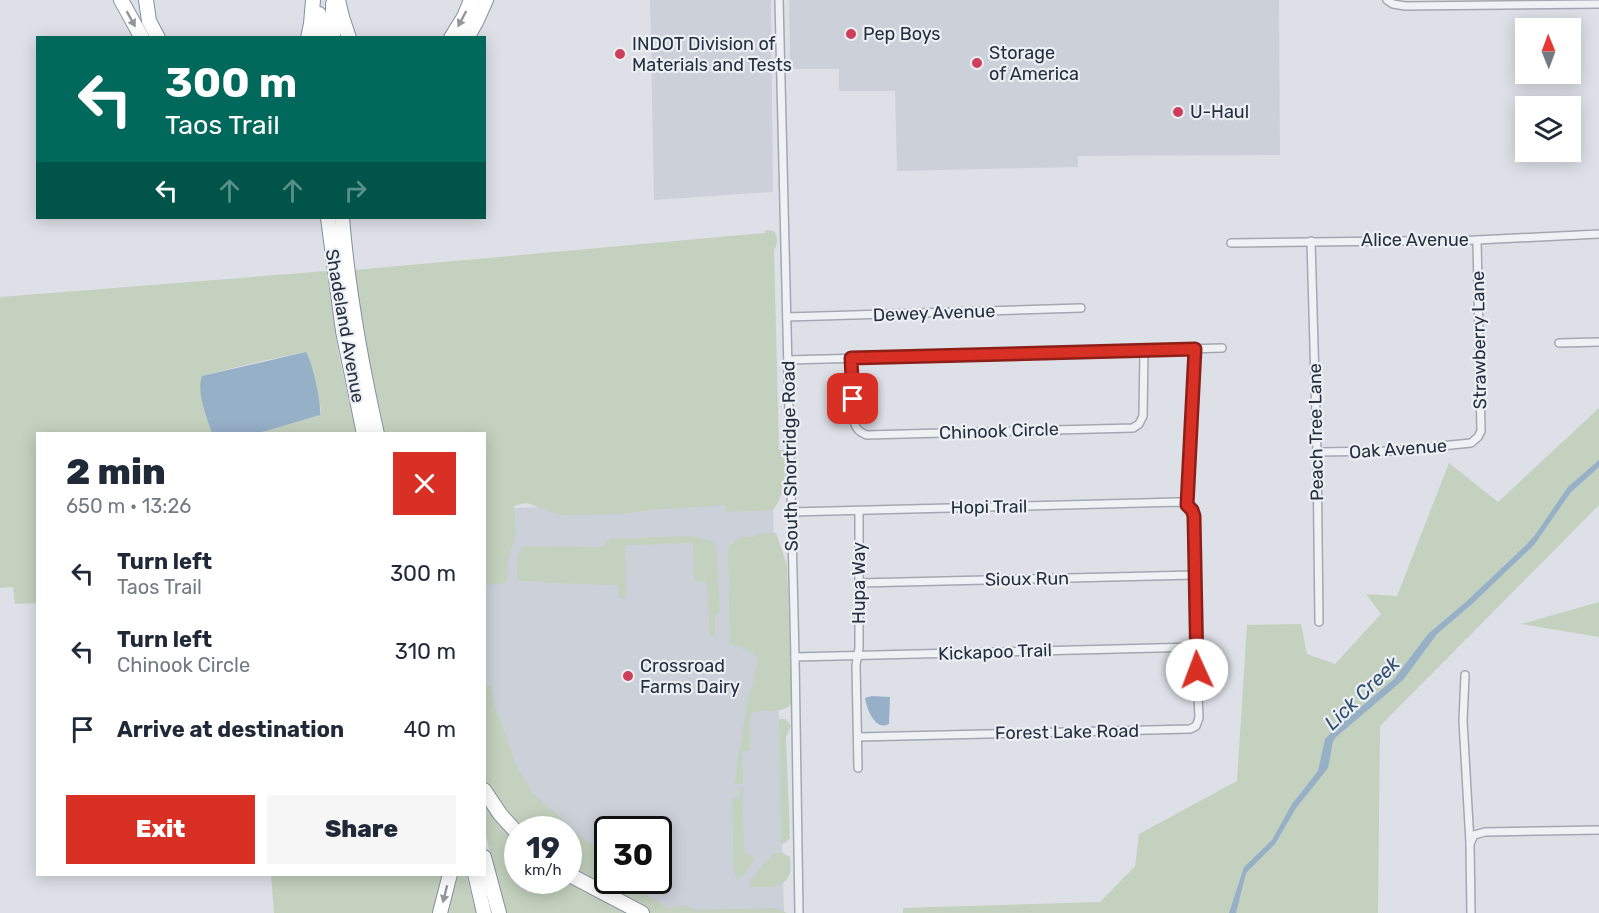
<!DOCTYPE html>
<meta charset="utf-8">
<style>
body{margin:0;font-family:Rubik,sans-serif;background:#f6f6f7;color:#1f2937;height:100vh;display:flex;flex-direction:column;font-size:22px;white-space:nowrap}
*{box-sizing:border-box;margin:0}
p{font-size:20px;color:#747a83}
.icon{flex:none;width:33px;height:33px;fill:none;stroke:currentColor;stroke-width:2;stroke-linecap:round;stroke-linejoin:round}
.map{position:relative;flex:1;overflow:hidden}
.panel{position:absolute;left:36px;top:432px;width:450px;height:444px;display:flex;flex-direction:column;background:#fff;border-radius:0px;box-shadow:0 3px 15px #0003}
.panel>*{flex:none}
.guide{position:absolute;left:36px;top:36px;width:450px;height:183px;border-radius:0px;box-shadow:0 3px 15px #0003;background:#00695c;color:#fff;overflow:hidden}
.needle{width:39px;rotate:359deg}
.controls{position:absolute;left:1515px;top:18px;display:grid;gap:12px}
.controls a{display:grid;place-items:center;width:66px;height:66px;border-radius:0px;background:#fff;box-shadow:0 3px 15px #0003;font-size:30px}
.speed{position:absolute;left:504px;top:816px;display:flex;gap:12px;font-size:30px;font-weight:700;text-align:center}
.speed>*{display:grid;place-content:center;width:78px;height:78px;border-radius:50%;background:#fff;box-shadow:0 3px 15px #0003;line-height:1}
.speed small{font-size:15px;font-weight:400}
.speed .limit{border:3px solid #111;border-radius:9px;background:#fff;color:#111}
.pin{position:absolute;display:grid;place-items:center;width:51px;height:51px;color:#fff;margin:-26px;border-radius:12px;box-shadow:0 3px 9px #0006}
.me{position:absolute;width:66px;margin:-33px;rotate:358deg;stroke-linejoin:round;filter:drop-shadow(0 0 4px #0008)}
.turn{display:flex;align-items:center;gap:21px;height:126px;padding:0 30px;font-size:27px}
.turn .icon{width:78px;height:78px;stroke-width:2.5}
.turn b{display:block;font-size:42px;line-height:51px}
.lanes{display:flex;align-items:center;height:57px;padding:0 30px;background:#0003;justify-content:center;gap:30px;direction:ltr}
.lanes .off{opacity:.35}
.round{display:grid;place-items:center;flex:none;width:63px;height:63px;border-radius:0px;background:#f6f6f7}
.head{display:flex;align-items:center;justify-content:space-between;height:102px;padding:0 30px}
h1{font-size:36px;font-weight:800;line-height:45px}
.primary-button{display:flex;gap:12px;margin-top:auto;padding:12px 30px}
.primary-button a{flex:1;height:69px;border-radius:0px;background:#d93025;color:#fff;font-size:24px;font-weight:800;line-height:69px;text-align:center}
.primary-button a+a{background:#f6f6f7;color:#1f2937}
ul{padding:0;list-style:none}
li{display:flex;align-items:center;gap:18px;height:78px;padding:0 30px}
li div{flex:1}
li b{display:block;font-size:22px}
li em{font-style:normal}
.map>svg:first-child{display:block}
.built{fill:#cbd0d9}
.green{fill:#c3d1be}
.water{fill:#96b0c8}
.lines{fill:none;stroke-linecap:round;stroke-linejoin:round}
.minor-casing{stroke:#a2a8b1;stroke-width:10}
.motorway-casing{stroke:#848f9e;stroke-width:16}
.minor{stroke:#eff2f5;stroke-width:7}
.motorway{stroke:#fff;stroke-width:14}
.oneway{fill:#92979e}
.route-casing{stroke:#8d1f18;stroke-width:15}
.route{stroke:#d93025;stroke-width:10}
.poi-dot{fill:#cf3e59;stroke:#ecf0f5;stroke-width:2}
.labels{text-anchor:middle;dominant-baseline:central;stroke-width:4.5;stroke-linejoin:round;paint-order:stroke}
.poi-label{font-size:18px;fill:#262f3d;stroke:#ecf0f5;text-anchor:start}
.street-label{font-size:18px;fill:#262f3d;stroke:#ecf0f5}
.water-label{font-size:20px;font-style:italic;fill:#304f72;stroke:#ecf0f5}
</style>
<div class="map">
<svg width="1599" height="913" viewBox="0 0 1599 913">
<rect width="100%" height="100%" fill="#dde1e7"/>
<g class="built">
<path d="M650 0H771L773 192 654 200Z"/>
<path d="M789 0H1279L1280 155 1078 156V167L897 171 895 91H839V69H790Z"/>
<path d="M773 501 784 913H663L627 881 658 880V830H608L607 867 568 830 551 829 485 732 484 527 512 508Z"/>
</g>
<g class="green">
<path d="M765 230 774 231C778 237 778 244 774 250L779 450H784C785 470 787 493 773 510L727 512 725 505 662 509 620 514 560 515 527 503 514 506 516 533 508 561 507 583 485 585 484 434 385 433 363 333 354 270 765 233Z"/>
<path d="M327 271 338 351 356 433H259L320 415 321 410 309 357 306 352 253 363 202 376 203 406 212 433 38 434 37 603 15 604 13 587 0 588V297Z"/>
<path d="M1599 408V505L1380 726 1378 913H903V908L1100 902 1135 866 1139 834 1237 781 1247 625 1301 624 1307 654 1335 664 1381 614 1366 594 1397 596 1449 463 1498 502Z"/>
<path d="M776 533 787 565 792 702C784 716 764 708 751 713L750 719V751H742L743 784H734L749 693 753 684 758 657 744 649 730 644 728 553 730 546 739 537H754L756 534Z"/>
<path d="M682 536C694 536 706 537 716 545L720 611 715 616V636L710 637 707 582H695L693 543 625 545 626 598H619L618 585 552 583 517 580 518 555 523 546 603 547 610 539Z"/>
<path d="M1599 602V637L1521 624Z"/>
<path d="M484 685 485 686 491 685 495 707 518 769 533 794 557 814 581 837 607 855 608 880 624 881 668 908 685 905 697 910 775 908 787 913H650L639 906 569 869 568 830 519 829 497 802 485 782Z"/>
<path d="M779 719H786L791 726 786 737 790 838 785 843 781 844Z"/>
<path d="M740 787H743L744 853C749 854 753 854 754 860 750 867 745 876 737 879L734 870 732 798H740Z"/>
<path d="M484 796 517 839 518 880H568L636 913H505L485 832Z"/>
<path d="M773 853H783L790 857C795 888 774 888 750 887V881Z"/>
<path d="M271 875H445L435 913H274Z"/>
<path d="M453 875H466L476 913H443Z"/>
</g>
<g class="water">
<path d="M306 352C312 360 322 406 320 415L259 433H212C207 418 196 392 202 376Z"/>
<path d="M1599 460V467L1571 492 1534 545 1472 604 1437 634 1403 680 1336 737 1333 741 1328 768 1296 808 1275 844 1246 873 1236 913H1229L1244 867 1272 840 1292 804 1318 771 1325 739 1335 729 1394 679 1428 634 1467 601 1526 545 1535 535 1568 487Z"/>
<path d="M872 696 890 697 889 724C875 731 867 710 865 698Z"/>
</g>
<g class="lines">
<defs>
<g id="minor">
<path d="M779 0 795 657 799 913"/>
<path d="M1387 0 1393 4 1405 6 1599 4"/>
<path d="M1311 241 1317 452 1319 622"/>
<path d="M1231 243 1477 240 1599 234"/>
<path d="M787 317 1081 308"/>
<path d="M1559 343 1599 342"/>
<path d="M851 359 854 421C856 429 859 432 867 435L1133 428 1139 424 1143 416 1144 351"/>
<path d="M788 360 1222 348"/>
<path d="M1317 452 1390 451 1471 443 1478 437 1481 431 1477 240"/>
<path d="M791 512 1179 502 1187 505"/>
<path d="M859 583 1195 575"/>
<path d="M795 657 1196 647"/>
<path d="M1465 675 1463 721 1470 843"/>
<path d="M858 737 1190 729 1196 726 1199 718 1196 647 1194 516 1192 510 1187 505 1195 349"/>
<path d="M858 768 856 665 859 648V511"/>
<path d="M1471 913 1470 844 1474 835 1485 832 1599 830"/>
</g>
<g id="motorway">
<path d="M121 0 142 38"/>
<path d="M146 0 149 21 158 38"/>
<path d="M338 0 342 17 349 38"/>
<path d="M333 4V38"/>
<path d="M319 14V38"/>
<path d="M308 38 311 24 313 0"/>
<path d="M451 38 464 17 471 0"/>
<path d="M467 38 477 20 486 0"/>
<path d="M328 218 343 331 364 434"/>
<path d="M342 218C348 290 361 363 377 434"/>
<path d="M484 790 500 814 518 834"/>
<path d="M484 857 499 913"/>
<path d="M475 874 484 913"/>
<path d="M568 874 642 913"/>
<path d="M440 913 450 874"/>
</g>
</defs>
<use href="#minor" class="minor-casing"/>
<use href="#motorway" class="motorway-casing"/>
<use href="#minor" class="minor"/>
<use href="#motorway" class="motorway"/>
</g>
<defs><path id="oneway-solid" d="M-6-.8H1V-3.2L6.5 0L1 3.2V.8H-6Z" transform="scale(1.5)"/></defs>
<g class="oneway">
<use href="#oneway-solid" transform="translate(131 19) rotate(61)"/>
<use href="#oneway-solid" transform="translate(462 19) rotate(118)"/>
<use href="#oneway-solid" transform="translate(445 894) rotate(104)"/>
</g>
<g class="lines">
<defs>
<path id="route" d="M853 399 851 358 1195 349 1187 505 1192 510 1194 516 1197 670"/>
</defs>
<use href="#route" class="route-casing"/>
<use href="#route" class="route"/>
</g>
<g class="poi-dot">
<circle cx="851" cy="34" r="6"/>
<circle cx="620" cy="54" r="6"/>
<circle cx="977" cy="63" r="6"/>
<circle cx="1178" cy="112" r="6"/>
<circle cx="628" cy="676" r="6"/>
</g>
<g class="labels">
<g class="poi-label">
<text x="863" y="34">Pep Boys</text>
<text x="632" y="44">INDOT Division of<tspan x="632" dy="21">Materials and Tests</tspan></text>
<text x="989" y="53">Storage<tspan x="989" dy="21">of America</tspan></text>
<text x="1190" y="112">U-Haul</text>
<text x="640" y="666">Crossroad<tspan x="640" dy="21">Farms Dairy</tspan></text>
</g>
<g class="street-label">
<text x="1415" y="240">Alice Avenue</text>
<text transform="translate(934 313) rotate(-2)">Dewey Avenue</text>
<text transform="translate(345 326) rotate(80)">Shadeland Avenue</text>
<text transform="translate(1479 340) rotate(-91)">Strawberry Lane</text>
<text transform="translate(999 431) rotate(-2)">Chinook Circle</text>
<text transform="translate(1316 432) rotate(-91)">Peach Tree Lane</text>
<text transform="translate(1398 449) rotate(-4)">Oak Avenue</text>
<text transform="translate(790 456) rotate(-91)">South Shortridge Road</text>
<text transform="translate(989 507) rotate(-1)">Hopi Trail</text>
<text transform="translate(1027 579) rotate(-1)">Sioux Run</text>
<text transform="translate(859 583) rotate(-90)">Hupa Way</text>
<text transform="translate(995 652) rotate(-2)">Kickapoo Trail</text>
<text transform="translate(1067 732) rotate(-1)">Forest Lake Road</text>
</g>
<g class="water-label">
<text transform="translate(1362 693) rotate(-44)">Lick Creek</text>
</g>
</g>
</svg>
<div class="controls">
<a><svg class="needle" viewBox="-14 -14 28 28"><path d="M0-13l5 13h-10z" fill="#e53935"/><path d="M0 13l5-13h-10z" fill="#747a83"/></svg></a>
<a><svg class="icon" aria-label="layers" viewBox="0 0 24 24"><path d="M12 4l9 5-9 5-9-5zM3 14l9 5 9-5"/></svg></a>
</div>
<div class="speed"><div>19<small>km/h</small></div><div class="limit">30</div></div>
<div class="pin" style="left:853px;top:399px;background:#d93025"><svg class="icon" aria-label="arrive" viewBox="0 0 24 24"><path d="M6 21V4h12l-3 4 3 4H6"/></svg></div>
<svg class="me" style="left:1197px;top:670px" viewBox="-20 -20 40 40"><circle r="19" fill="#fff"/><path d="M0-13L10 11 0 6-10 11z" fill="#d93025"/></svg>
<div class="guide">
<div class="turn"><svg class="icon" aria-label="left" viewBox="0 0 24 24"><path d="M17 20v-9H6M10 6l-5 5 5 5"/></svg><div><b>300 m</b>Taos Trail</div></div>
<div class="lanes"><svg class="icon" aria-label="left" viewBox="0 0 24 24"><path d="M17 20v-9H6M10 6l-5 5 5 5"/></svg><svg class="icon off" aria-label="ahead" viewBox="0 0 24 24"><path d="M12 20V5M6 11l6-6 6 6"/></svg><svg class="icon off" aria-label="ahead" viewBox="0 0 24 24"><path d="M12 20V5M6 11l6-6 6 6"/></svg><svg class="icon off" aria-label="right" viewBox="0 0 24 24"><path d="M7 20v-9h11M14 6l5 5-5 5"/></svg></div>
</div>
<section class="panel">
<div class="head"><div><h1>2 min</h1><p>650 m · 13:26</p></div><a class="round" style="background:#d93025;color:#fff"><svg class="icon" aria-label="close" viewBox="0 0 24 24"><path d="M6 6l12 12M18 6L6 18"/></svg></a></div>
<ul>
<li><svg class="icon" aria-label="left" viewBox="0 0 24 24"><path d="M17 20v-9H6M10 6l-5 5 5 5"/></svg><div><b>Turn left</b><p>Taos Trail</p></div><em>300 m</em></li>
<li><svg class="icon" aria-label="left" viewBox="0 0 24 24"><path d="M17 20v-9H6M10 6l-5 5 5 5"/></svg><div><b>Turn left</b><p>Chinook Circle</p></div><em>310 m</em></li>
<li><svg class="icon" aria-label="arrive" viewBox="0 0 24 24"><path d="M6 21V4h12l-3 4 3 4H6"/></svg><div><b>Arrive at destination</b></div><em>40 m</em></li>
</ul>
<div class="primary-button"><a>Exit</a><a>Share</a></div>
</section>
</div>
